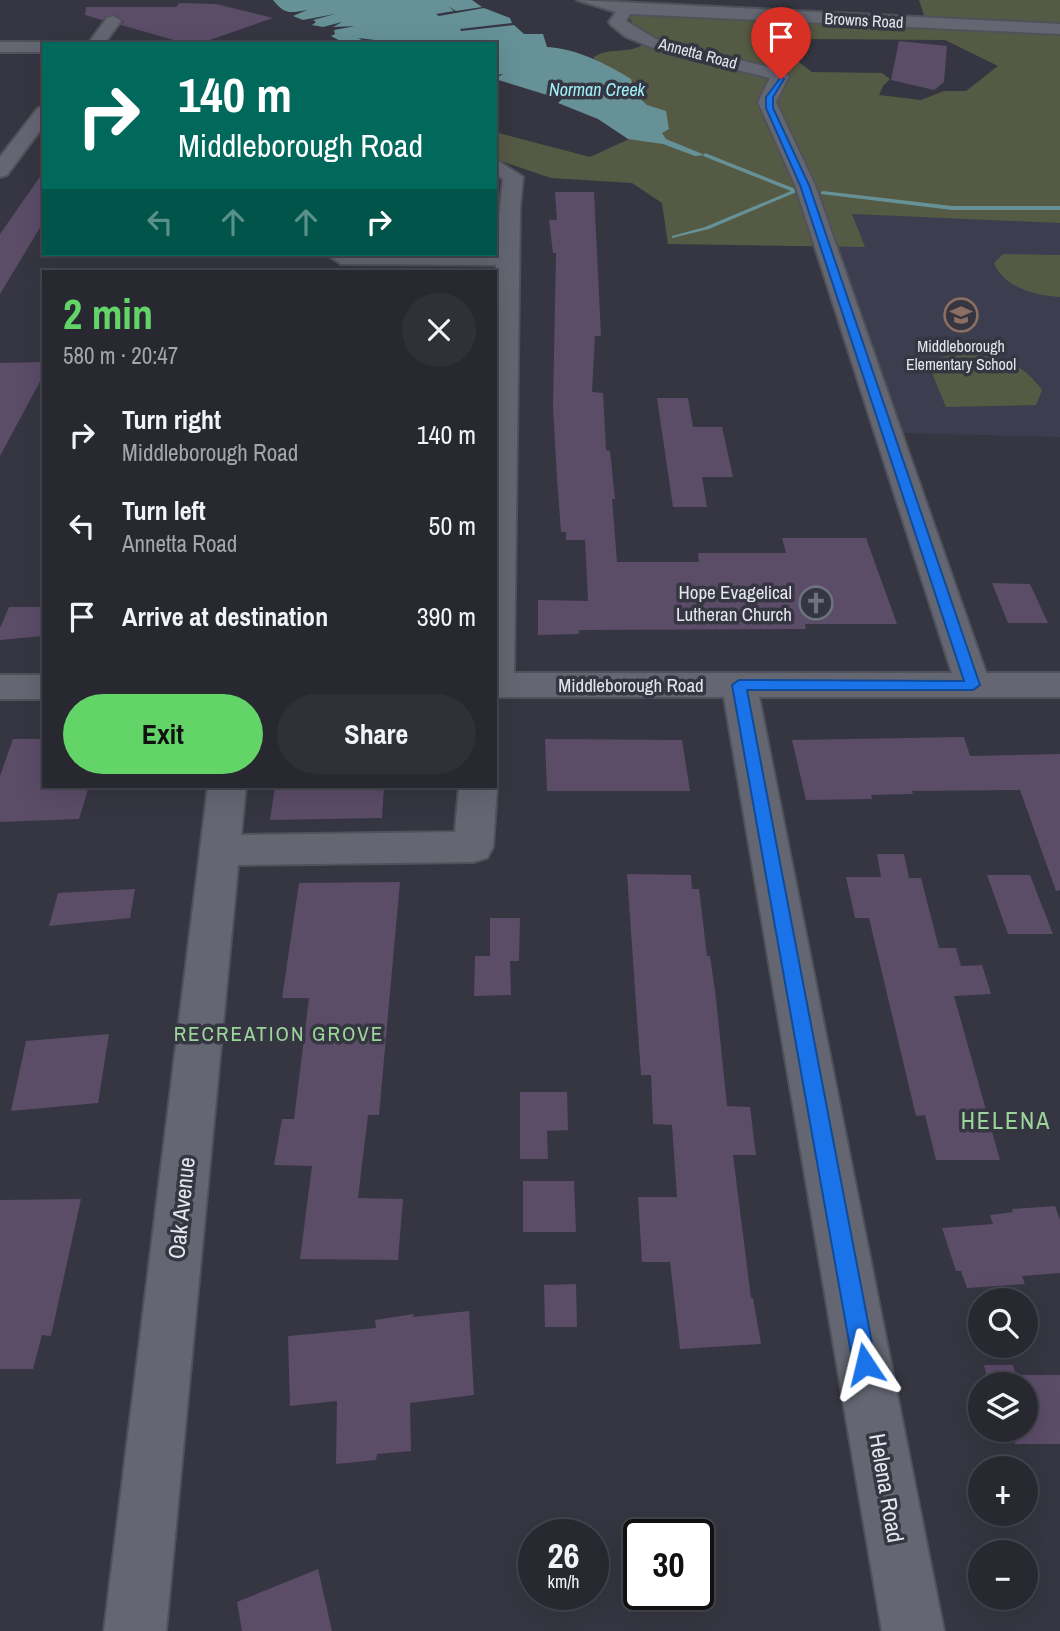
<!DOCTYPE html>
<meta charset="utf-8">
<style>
body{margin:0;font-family:"Archivo Narrow",sans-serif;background:#303039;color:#f1f3f6;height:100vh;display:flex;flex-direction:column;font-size:26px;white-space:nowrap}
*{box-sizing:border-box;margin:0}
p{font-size:23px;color:#a5a6ab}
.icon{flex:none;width:38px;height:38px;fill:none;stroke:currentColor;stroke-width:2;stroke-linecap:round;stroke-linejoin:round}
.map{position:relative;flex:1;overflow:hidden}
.details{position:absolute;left:42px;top:270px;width:455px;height:518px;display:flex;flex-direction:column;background:#282831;border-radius:0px;box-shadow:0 7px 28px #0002,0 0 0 2px #44444d}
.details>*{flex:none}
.banner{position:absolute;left:42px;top:42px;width:455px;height:214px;border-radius:0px;box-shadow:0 7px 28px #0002,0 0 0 2px #44444d;background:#00695c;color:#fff;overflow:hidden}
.fabs{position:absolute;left:968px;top:1288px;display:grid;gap:14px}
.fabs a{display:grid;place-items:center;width:70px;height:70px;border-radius:50%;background:#282831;box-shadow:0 7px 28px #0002,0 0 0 2px #44444d;font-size:35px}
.speed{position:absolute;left:518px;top:1519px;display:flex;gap:14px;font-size:35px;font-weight:700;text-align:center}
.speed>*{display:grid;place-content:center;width:91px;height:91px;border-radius:50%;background:#282831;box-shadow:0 7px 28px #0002,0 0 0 2px #44444d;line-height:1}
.speed small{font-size:18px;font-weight:400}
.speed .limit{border:4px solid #111;border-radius:10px;background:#fff;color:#111}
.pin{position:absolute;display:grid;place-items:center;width:60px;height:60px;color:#fff;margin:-72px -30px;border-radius:50% 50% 50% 0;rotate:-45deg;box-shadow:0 0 7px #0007}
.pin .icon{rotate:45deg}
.me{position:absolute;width:77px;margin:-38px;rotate:350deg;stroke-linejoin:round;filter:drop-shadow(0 0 5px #0008)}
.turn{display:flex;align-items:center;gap:24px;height:147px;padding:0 21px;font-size:32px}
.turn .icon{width:91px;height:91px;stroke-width:2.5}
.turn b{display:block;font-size:49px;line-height:60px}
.lanes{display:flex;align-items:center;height:66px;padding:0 21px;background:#0003;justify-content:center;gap:35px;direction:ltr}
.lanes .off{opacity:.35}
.round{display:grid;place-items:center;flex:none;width:74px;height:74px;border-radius:37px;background:#303039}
.headline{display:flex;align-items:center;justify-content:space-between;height:119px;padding:0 21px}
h1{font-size:42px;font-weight:800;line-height:52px;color:#63d468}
.primary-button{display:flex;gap:14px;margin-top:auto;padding:14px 21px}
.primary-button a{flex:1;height:80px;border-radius:42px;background:#63d468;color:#111;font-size:28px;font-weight:800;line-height:80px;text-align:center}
.primary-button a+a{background:#303039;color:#f1f3f6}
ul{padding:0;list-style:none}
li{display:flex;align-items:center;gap:21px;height:91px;padding:0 21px}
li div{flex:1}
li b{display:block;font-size:26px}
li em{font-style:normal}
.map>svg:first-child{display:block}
.built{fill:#3c3e4f}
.green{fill:#555a44;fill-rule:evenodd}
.water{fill:#659197}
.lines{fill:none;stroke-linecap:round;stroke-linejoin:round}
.stream{fill:#659197;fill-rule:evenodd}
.building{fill:#5b4c68}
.minor-casing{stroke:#50525a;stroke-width:4}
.minor{fill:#646672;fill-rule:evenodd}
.route{fill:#1a73e8;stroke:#114b97;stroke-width:2}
.labels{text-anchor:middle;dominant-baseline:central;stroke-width:7;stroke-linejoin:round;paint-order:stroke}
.far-street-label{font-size:16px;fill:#e5e6ed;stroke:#353641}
.far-poi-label{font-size:16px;fill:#e5e6ed;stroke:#353641}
.far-water-label{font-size:18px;font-style:italic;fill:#a1f0fb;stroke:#353641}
.poi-label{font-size:19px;fill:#e5e6ed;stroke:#353641;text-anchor:end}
.street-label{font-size:19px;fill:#e5e6ed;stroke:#353641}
.neighbourhood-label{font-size:21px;letter-spacing:2px;fill:#9bd59b;stroke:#353641}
.near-street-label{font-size:23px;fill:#e5e6ed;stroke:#353641}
.near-neighbourhood-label{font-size:24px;letter-spacing:2px;fill:#9bd59b;stroke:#353641}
</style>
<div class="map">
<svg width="1060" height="1631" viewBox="0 0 1060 1631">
<rect width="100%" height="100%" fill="#353641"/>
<path class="built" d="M1060 166V437L903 433 821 197Z"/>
<g class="green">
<path d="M919 0H1060V223L852 214 865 247 668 244 662 203 632 183 551 178 495 159V132L590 157 653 128 625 79 593 58C608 46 628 55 644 44L623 6 925 18ZM807 39 945 40 998 66 966 91H944L921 100 879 95 883 86 890 79 882 73 812 72 796 60Z"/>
<path d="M1003 254 1060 255V297C1036 296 1003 287 994 263Z"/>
<path d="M960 353C997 358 1019 358 1042 390L1036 405 946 407 929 366 938 358Z"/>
</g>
<path class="water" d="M273 0H472L482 7 456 11 448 6 454 11 436 14 439 16 484 8 510 18 512 23 460 29 461 31 514 25 524 34H543L547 47C577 49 605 63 631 79L632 83 625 85 647 105 666 111 669 129 662 133 666 139 705 155 695 156 663 144 628 139 598 119 558 103 568 93 560 99 495 79 503 74 495 75V44H356L375 40 358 38 362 40 346 44 331 36 335 34 334 30 355 26 333 27 342 22 323 27 312 25 316 22 313 20 335 14 303 20 293 16 307 10C290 13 285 15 273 0Z"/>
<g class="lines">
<g class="stream">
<path d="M705 153 798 190 799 191 709 229 672 238V236L705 227 791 191 703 156Z"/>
<path d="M823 191 952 206H1060V210H952L821 194V192Z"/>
</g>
</g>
<g class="building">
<path d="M179 3 216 4 273 18 204 42 194 40 184 43 121 25 124 21 114 14 102 20 85 15 86 7H176Z"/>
<path d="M899 41 947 46 944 82 934 90 891 80Z"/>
<path d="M44 171V221L0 294V234Z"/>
<path d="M555 192H594L601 336H595L592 392 603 393 606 450 610 451 615 499H612L617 562H699L698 553H786L782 538H866L897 624H805L806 629 579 630V634L538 635V600L588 601 585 540H566V532H561L557 478 553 407 556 253H553L549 220H557Z"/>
<path d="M44 362V374L0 456V363Z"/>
<path d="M657 398H688L693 427H722L733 477H702L707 507H673Z"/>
<path d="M992 583 1030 584 1048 623H1008Z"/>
<path d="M9 607H44V636L0 640V628Z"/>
<path d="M964 737 970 756 1060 754V890L1056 891 1020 790 912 791 913 794 871 795 872 799 806 800 792 740Z"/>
<path d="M13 739H44V786H89L79 819 0 822V776Z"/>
<path d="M545 739 682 740 690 791H547Z"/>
<path d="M275 786H384L382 818 270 820Z"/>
<path d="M877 854H904L909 878H921L939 948H956L961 966 982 965 991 994 954 996 1000 1160H936L925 1115 916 1116 869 918H855L846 877H881Z"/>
<path d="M627 874 691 875 692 889H699L707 956H710L716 998 727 1106 750 1107 756 1155H733L751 1298H753L761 1344 680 1349 670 1262H642L638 1197H677L672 1125 653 1124 651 1075H641Z"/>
<path d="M987 875H1030L1053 934H1008Z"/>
<path d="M400 882 379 1115H368L358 1198 403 1199 398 1260 300 1259 312 1166 274 1165 282 1119H294L309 998H282L299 883Z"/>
<path d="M135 889 130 918 49 926 58 893Z"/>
<path d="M490 918H520L519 961H510L511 995 474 996 475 956H490Z"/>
<path d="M109 1034 98 1103 11 1111 26 1041Z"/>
<path d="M520 1092H567L568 1130 547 1131 548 1159H520Z"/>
<path d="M523 1181H574L576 1232H523Z"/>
<path d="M81 1199 51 1336 42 1335 33 1369H0V1200Z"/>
<path d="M1055 1206 1060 1220V1273L1022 1276 1025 1284 967 1288 961 1271H956L942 1228 993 1224 990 1215 1013 1212 1012 1209Z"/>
<path d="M576 1284 577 1327H545L544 1285Z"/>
<path d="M469 1311 474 1395 410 1403 411 1451 377 1454 376 1460 336 1464 337 1401 290 1406 288 1336 376 1328 375 1320 414 1314 413 1317Z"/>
<path d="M984 1365H1013L1016 1375H1060V1444H1015L1014 1441H1003L1000 1430H1026V1384H989Z"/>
<path d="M318 1569 332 1631H242L237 1602Z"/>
</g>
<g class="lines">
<defs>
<g id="minor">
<path d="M577 0 1060 24V34L630 14 626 21 656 39 768 67 789 76 776 102 815 185 986 673H1060V697H759L944 1631H882L724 697H495L496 265 341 264 330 257 332 254H495L503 179 495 174V159L523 177 520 207 514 673H952L795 185 758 102 770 78 666 53 626 37 611 25 609 22 616 12Z"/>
<path d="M113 16 121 21 104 44H88L107 18Z"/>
<path d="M0 42H44L50 44H44V52H0Z"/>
<path d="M44 107V125L7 175 0 177V157L38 108Z"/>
<rect x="0" y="675" width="44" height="24"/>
<path d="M495 783 497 786 493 847 487 858 473 862 238 865 166 1631H104L208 786H246L241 835 455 832 459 786H495Z"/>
</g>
</defs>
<use href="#minor" class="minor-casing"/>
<use href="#minor" class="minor"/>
</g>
<path class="route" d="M781 77 784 79 773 97V108L809 185 980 685 973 690H747L876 1364 873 1372 865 1376 857 1372 853 1364 732 685 739 680 964 681 800 185 766 108V97Z"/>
<defs>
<symbol id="school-ring" viewBox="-11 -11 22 22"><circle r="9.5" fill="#353641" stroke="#8d6e63" stroke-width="1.5"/><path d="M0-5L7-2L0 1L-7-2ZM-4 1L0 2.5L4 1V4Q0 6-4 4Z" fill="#8d6e63"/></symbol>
<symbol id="church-ring" viewBox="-11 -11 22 22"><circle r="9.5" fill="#353641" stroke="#6b7280" stroke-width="1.5"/><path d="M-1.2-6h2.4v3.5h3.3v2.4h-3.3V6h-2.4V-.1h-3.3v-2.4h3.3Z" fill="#6b7280"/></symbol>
</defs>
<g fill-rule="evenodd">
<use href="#school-ring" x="942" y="296" width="38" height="38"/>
<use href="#church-ring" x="797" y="584" width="38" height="38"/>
</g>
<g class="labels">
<g class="far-street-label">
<text transform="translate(864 20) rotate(3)">Browns Road</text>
<text transform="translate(698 53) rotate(15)">Annetta Road</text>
</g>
<g class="far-poi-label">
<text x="961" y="346">Middleborough<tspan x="961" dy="18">Elementary School</tspan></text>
</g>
<g class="far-water-label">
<text x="597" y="89">Norman Creek</text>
</g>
<g class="poi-label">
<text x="792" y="592">Hope Evagelical<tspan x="792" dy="22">Lutheran Church</tspan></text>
</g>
<g class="street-label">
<text x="631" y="685">Middleborough Road</text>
</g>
<g class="neighbourhood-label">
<text x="279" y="1033">RECREATION GROVE</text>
</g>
<g class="near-street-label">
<text transform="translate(181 1208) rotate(-84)">Oak Avenue</text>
<text transform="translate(887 1488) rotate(80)">Helena Road</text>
</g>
<g class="near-neighbourhood-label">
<text x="1006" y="1120">HELENA</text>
</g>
</g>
</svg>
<div class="fabs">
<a><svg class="icon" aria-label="search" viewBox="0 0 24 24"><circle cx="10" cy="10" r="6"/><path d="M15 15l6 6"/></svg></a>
<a><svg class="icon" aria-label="layers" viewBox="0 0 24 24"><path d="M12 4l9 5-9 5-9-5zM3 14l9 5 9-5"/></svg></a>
<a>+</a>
<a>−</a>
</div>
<div class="speed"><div>26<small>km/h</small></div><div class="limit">30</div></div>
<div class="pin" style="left:781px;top:79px;background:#d93025"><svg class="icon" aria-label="arrive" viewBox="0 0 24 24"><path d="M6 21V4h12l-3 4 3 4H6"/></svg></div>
<svg class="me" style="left:865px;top:1364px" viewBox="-20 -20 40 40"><path d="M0-17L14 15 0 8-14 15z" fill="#1a73e8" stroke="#fff" stroke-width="4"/></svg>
<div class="banner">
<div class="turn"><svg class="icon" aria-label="right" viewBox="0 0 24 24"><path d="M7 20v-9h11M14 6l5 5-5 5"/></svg><div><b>140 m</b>Middleborough Road</div></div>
<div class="lanes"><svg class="icon off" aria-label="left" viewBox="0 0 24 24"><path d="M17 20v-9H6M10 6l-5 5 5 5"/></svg><svg class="icon off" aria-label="ahead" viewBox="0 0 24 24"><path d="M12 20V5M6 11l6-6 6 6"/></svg><svg class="icon off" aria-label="ahead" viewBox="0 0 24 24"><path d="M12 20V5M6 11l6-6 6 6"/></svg><svg class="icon" aria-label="right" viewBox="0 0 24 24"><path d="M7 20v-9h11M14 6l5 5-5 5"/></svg></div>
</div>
<section class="details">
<div class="headline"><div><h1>2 min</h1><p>580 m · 20:47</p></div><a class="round"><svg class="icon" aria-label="close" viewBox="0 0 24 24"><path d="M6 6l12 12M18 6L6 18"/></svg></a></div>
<ul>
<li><svg class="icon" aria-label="right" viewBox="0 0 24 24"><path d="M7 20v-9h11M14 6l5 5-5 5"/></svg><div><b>Turn right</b><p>Middleborough Road</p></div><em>140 m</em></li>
<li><svg class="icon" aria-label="left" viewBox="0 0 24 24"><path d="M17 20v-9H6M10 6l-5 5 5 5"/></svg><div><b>Turn left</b><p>Annetta Road</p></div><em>50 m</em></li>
<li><svg class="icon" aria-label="arrive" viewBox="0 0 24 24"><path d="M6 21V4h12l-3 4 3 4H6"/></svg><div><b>Arrive at destination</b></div><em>390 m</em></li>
</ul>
<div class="primary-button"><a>Exit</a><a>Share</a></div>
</section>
</div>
